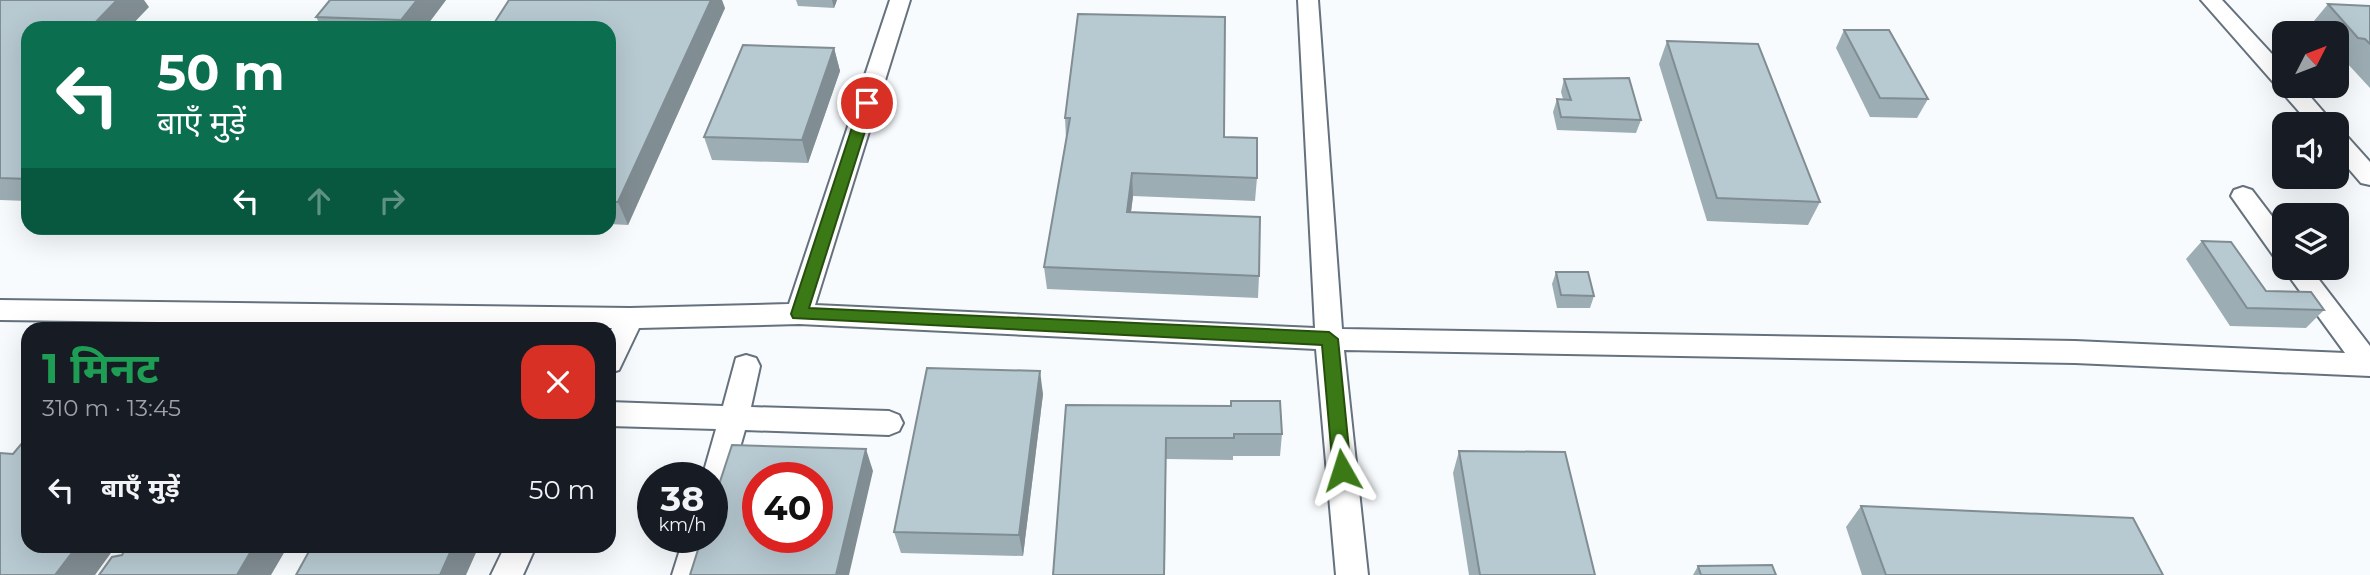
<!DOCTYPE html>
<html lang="hi">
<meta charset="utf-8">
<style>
body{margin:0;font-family:Montserrat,"Noto Sans Devanagari",sans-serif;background:#242831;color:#f1f3f6;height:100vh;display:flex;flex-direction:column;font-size:26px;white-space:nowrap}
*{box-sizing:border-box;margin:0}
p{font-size:23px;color:#9ea1a6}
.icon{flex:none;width:38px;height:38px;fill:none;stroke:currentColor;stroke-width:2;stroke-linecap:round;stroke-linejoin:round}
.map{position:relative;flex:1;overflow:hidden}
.panel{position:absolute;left:21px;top:322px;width:595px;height:231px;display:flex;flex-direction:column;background:#171b24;border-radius:21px;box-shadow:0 7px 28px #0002}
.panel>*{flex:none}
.hud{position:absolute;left:21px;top:21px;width:595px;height:214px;border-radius:21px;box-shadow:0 7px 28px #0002;background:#0b6e4f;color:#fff;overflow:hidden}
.needle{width:46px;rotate:48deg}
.controls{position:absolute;left:2272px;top:21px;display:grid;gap:14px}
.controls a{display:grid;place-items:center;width:77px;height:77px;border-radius:14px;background:#171b24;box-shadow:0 7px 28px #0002;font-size:35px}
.speed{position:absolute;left:637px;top:462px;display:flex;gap:14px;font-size:35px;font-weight:700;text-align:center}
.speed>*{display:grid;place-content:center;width:91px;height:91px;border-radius:50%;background:#171b24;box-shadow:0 7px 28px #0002;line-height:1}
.speed small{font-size:18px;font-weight:400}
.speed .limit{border:10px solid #d22;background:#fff;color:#111}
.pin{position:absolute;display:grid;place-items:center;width:60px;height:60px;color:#fff;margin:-30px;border:4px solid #fff;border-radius:50%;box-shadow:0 2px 7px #0007}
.me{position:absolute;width:77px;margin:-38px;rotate:354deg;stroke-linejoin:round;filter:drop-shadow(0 0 5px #0008)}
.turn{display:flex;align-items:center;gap:24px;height:147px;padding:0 21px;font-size:32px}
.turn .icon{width:91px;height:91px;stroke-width:2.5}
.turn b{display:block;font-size:49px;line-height:60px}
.lanes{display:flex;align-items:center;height:66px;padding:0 21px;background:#0003;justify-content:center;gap:35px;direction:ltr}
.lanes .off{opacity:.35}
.round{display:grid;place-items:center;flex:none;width:74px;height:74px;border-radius:21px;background:#242831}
.summary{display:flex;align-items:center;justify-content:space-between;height:119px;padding:0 21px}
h1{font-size:42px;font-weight:700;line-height:52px;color:#1e9e55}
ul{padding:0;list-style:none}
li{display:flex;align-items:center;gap:21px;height:98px;padding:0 21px}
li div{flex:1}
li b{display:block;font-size:26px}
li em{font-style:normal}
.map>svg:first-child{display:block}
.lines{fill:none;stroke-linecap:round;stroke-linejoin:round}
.minor-casing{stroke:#65717d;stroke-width:4}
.minor{fill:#fff;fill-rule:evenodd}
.wall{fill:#9dadb4}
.shaded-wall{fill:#808d92}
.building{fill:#b7c9d1;stroke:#808d92;stroke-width:2;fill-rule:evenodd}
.route{fill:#3b7916;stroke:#264f0e;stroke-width:2}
</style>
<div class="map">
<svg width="2370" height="575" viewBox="0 0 2370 575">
<rect width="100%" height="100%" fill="#f8fbfe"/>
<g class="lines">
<defs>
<g id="minor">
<path d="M890 0H910L815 305 1315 328 1298 0H1318L1342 329 2075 341 2345 353 2283 268H2310L2370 346V376L2075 363 1344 350 1368 575H1336L1316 349 799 324 639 328 619 370 609 373V334L612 328 0 320V300L630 308 789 304Z"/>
<path d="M2201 0H2222L2284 67V86H2301L2334 124H2310Z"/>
<path d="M2336 131 2344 133 2370 162V185L2361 183 2336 154Z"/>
<path d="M2243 187 2252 190 2284 232V260L2275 258 2231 196 2234 190Z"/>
<path d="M746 355 756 358 760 366 751 407 889 411 899 415 903 423 899 431 889 435 745 430 727 493 723 502 712 506V478H702L716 429 609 426V402L723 406 736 358Z"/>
<path d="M712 532 714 537 704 575H672L684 537H712Z"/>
<path d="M505 546H536L523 575H491Z"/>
</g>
</defs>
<use href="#minor" class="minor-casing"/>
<use href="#minor" class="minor"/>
</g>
<g class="wall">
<path d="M0 0 149 7 28 28V201L0 200Z"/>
<path d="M330 0H446L425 28H322L316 17Z"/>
<path d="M796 0H837L834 8 798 6Z"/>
<path d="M2328 4 2370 6V88L2346 62 2339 61 2336 58V33H2315L2309 27Z"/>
<path d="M725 8 628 225 609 224V28Z"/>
<path d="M1844 30 1928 99 1917 118 1870 117 1836 48Z"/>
<path d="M1667 41 1820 202 1808 225 1707 221 1659 64Z"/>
<path d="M834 48 840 71 808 163 712 160 704 137Z"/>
<path d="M1564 79 1641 120 1636 133 1557 130 1553 112 1557 99H1563L1561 92Z"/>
<path d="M1065 118 1224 137 1257 178 1255 201 1133 196 1131 212 1259 276 1258 298 1047 289 1044 267 1066 139Z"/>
<path d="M2202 241 2266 291 2324 310 2306 328 2230 326 2186 259Z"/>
<path d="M1556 272 1594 296 1590 308H1557L1552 284Z"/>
<path d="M1043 394 1023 556 901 553 894 532Z"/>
<path d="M1066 405 1282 434 1280 456H1233V460L1167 459Z"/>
<path d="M1459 451 1595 575H1469L1453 473Z"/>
<path d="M1861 506 2163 575H1862L1846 527Z"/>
<path d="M1698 566 1776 575H1693Z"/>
</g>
<g class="shaded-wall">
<path d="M117 0H144L149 7 129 28H90Z"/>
<path d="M417 0H446L425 28H406L401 20Z"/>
<path d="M711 0H722L725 8 628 225 618 202Z"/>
<path d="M832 0H837L834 8Z"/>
<path d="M834 48 840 71 808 163 802 140Z"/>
<path d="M1132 173 1133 196 1128 235 1127 212Z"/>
<path d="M1040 371 1043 394 1023 556 1019 535Z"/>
<path d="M1166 438 1165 575H1164Z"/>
<path d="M866 449 873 471 849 575H836Z"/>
<path d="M77 546H116L95 575H55Z"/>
<path d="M254 546H288L271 575H237Z"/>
<path d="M453 546H479L466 575H440Z"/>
</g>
<g class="building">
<path d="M0 0H117L90 28H28V179L0 178Z"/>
<path d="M330 0H417L401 20 316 17Z"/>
<path d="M509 0H711L618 202H609V28H491Z"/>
<path d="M2328 4 2370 6V44L2365 39 2358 38Z"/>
<path d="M1078 14 1225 17 1224 137 1257 138V178L1132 173 1127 212 1260 217 1259 276 1044 267 1070 118H1065Z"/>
<path d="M1844 30H1889L1928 99 1880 98Z"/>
<path d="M1667 41 1758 44 1820 202 1717 198Z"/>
<path d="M743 45 834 48 802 140 704 137Z"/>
<path d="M1629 78 1641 120 1561 117 1557 99 1571 100 1564 79Z"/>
<path d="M2202 241 2231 242 2266 291 2311 292 2324 310 2247 308Z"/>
<path d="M1556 272H1588L1594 296 1561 295Z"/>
<path d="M927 368 1040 371 1019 535 894 532Z"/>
<path d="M1231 401H1280L1282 434H1234V438H1166L1164 575H1053L1066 405 1231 406Z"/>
<path d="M28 436V546H77L55 575H0V453L13 454Z"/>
<path d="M732 445 866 449 836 575H690L702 537H712V506ZM758 478H817V537H758Z"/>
<path d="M1459 451 1565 452 1595 575H1480Z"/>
<path d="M1861 506 2133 518 2163 575H1886Z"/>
<path d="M127 546H254L237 575H99L112 557 122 555Z"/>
<path d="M312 546H453L440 575H296Z"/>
<path d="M1772 565 1776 575H1701L1698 566Z"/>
</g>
<path class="route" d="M867 98 874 103 809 308 1329 332 1338 339 1351 470 1348 475 1342 477 1335 475 1333 470 1322 345 793 318 791 314 860 103Z"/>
</svg>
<div class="controls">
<a><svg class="needle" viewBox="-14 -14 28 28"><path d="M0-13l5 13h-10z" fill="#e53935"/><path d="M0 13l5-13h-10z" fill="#9ea1a6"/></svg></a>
<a><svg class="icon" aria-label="sound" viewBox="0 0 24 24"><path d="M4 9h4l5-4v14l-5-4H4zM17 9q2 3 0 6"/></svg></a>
<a><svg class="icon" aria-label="layers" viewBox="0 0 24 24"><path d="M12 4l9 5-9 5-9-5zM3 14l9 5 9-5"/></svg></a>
</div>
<div class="speed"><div>38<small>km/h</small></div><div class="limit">40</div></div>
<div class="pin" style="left:867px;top:103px;background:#d93025"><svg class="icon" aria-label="arrive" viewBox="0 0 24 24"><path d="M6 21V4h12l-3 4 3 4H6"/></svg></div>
<svg class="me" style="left:1342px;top:470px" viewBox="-20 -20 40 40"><path d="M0-17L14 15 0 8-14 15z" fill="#3b7916" stroke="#fff" stroke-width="4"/></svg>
<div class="hud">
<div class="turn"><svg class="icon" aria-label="left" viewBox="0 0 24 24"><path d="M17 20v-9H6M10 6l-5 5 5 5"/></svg><div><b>50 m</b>बाएँ मुड़ें</div></div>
<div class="lanes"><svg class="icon" aria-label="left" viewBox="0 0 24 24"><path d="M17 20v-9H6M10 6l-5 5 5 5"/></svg><svg class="icon off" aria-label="ahead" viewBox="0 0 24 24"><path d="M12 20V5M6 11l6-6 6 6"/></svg><svg class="icon off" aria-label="right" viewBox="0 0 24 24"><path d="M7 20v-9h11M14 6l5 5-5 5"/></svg></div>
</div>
<section class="panel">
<div class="summary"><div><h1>1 मिनट</h1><p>310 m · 13:45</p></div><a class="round" style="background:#d93025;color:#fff"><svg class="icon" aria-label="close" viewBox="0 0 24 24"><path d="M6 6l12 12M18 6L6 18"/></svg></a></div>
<ul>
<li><svg class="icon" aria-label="left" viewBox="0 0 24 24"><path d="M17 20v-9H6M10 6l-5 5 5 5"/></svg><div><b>बाएँ मुड़ें</b></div><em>50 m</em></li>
</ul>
</section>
</div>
